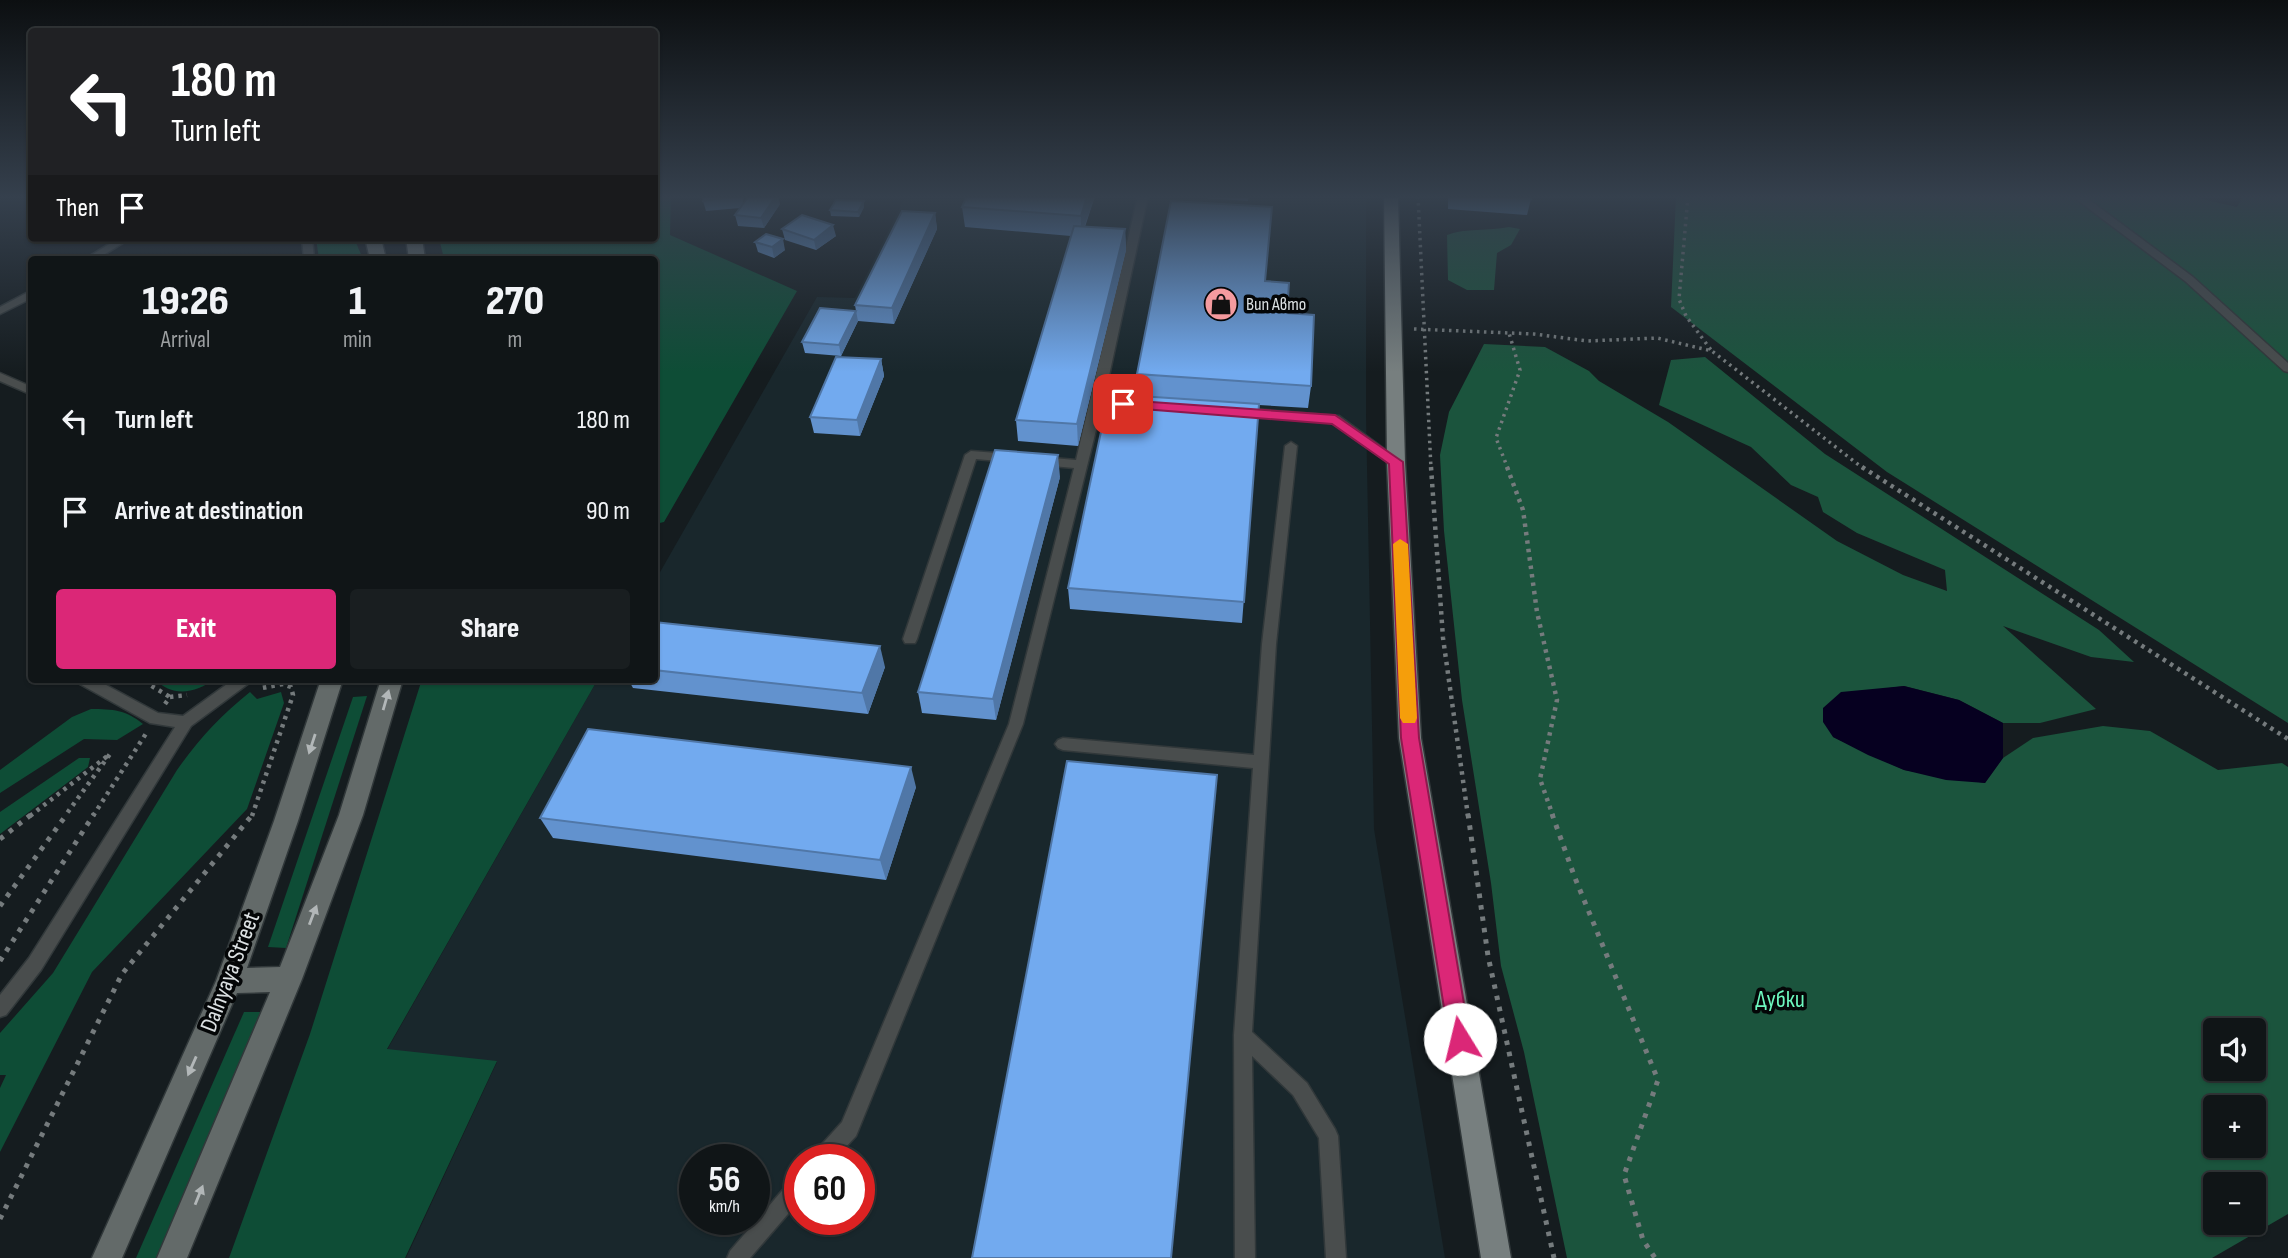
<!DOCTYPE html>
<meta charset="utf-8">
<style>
body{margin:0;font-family:"Sofia Sans Condensed",sans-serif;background:#191e20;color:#f1f3f6;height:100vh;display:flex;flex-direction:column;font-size:26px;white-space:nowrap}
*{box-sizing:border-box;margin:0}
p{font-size:23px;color:#9c9fa1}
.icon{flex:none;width:38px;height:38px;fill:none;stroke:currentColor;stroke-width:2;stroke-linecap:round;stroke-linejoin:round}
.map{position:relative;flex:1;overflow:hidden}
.drawer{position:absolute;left:28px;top:256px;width:630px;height:427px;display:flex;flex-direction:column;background:#101517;border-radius:7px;box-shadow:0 2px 5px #0004,0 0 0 2px #303436}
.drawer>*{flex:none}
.top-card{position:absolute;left:28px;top:28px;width:630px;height:214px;border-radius:7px;box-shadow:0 2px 5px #0004,0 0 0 2px #303436;background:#202124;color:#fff;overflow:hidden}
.buttons{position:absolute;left:2203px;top:1018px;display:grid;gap:14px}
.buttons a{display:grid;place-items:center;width:63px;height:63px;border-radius:7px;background:#101517;box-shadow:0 2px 5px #0004,0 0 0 2px #303436;font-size:35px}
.speed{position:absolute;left:679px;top:1144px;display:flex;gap:14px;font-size:35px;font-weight:700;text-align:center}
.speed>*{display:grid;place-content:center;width:91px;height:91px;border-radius:50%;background:#101517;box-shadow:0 2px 5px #0004,0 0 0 2px #303436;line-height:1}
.speed small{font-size:18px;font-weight:400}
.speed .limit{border:10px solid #d22;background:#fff;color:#111}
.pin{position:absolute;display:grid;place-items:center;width:60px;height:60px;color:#fff;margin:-30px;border-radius:14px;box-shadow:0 4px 10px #0006}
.me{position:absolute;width:77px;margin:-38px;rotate:351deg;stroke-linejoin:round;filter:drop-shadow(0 0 5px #0008)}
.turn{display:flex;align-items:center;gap:24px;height:147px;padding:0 28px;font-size:32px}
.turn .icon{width:91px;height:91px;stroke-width:2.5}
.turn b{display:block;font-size:49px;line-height:60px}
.then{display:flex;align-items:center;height:66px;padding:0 28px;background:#0003;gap:14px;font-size:26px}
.eta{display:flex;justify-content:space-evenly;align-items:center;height:119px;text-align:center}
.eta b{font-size:42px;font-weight:800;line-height:49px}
.button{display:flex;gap:14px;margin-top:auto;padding:14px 28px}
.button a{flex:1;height:80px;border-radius:7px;background:#db2777;color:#fff;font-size:28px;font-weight:800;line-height:80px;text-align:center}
.button a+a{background:#191e20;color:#f1f3f6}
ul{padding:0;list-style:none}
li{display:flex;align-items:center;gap:21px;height:91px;padding:0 28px}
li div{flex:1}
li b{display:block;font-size:26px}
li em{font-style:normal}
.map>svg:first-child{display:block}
.built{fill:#19272c;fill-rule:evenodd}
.green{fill:#0e4d36}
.forest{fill:#1b543d;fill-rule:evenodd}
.water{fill:#060020}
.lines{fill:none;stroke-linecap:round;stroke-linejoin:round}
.lane-casing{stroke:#31383a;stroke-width:3}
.secondary-casing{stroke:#31383a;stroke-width:3}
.primary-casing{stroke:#31383a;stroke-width:3}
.path-far2{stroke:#757b7d;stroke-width:3.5;stroke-dasharray:2.5 4.5;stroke-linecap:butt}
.path-far1{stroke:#757b7d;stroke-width:4.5;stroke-dasharray:3.5 5;stroke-linecap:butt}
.path{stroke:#757b7d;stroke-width:5;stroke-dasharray:4.5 7;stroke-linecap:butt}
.lane{fill:#494d4d;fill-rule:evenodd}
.secondary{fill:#636a69;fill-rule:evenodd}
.primary{fill:#777f7f;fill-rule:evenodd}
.wall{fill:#6292ce}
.shaded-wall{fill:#5077a7}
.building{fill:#72aaef;stroke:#5077a7;stroke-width:2}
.oneway{fill:#b2b7b8}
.route{fill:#db2777;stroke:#8e194d;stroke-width:2}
.slow{fill:#f59e0b}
.labels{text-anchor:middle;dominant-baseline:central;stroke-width:7;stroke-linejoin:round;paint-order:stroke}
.far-poi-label{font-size:18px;fill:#dce1e3;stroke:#040607;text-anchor:start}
.near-street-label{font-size:24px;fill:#dce1e3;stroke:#040607}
.near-park-label{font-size:24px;fill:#6df8bf;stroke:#040607}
</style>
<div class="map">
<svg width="2288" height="1258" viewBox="0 0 2288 1258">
<rect width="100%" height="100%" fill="#151c1f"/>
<path class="built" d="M906 196H1366V414L1374 829 1445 1258H406L497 1062 387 1050 598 679H654L655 581 817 297 855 298ZM695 1160H754V1220H695ZM800 1160H859V1220H800Z"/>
<g class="green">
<path d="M655 196H671L670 235 797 291 664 522 655 524 654 259H444L439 238H654Z"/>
<path d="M316 238H354L363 259H319Z"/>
<path d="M155 679H215C196 693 172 698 155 679Z"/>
<path d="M422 679H598L387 1049 497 1061 405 1258H229L310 1034Z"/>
<path d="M250 692 257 699 281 692 284 703 247 809 92 972 0 1152V1088L6 1075H0V1033L53 973 177 770C198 740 221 715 250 692Z"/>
<path d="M367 696 286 948 268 947 353 697Z"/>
<path d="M91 709C113 709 126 710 143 724L117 740 84 739 0 793V770L72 717Z"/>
<path d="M79 758H90L88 767 0 834V812Z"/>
<path d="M244 1012H262L157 1258H136Z"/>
</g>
<g class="forest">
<path d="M1676 196H2189L2237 207 2243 196H2288V723L1887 472 1671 307Z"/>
<path d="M1509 227 1520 229 1511 245 1497 253 1494 290H1467L1448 280 1447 235C1465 228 1488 231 1509 227Z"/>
<path d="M1484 344 1545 347 1589 371 1599 381 1668 422 1837 541 1903 575 1947 591 1945 570 1857 533 1823 512 1818 497 1791 485 1751 447 1659 405 1671 360 1705 357 1825 454 2099 630 2134 662 2091 657 2003 626 2096 709 2040 723H2003L1959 700 1904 686 1882 689 1833 737 1904 770 1985 783 2003 758 2033 738 2103 726 2150 731 2218 770 2282 763 2288 767V1214L2212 1258H1567L1524 1052 1501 966 1491 883 1462 700 1444 531 1440 455 1449 412ZM2216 1031H2254V1069H2216ZM2216 1108H2254V1146H2216ZM2216 1185H2254V1223H2216Z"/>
</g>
<path class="water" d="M1904 686 1959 700 2003 723V758L1985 783 1946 780 1904 770 1868 755 1833 737 1823 722V708L1841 692Z"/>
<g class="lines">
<defs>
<g id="lane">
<path d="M1138 196H1148L1104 399 1126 400 1132 404 1126 408 1102 406 1023 724 856 1136 834 1160H811L814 1153 842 1122 1009 724 1074 468 1041 465 1035 461 1041 457 1076 460Z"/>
<path d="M2072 196H2084L2193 277 2288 363V372L2284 371 2185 281Z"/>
<path d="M119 238H131L97 259H85Z"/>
<path d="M302 238H312L314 259H304Z"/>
<path d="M32 290V298L0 314V307Z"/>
<path d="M0 373 32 387V395L0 381Z"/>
<path d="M1240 408 1339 416 1402 462 1396 466 1392 465 1332 423 1236 415 1234 412Z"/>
<path d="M1291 442 1297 446 1276 644 1252 1032 1307 1083 1335 1129 1338 1136 1346 1258H1326L1319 1138 1293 1095 1252 1056 1255 1258H1235L1234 1035 1253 768 1063 750 1058 748 1055 744 1058 740 1063 738 1254 755 1262 644 1285 446Z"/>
<path d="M971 451 1010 454 1016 458 1010 462 976 459 917 639 915 643H905L903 639 965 455Z"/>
<path d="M76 679H95L158 713 183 716 234 679H251L249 683 191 726 41 970 6 1015 0 1017V995L29 958 175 727 150 723 78 683Z"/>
<path d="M800 1175V1200L750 1258H727L730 1251 793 1178Z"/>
</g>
<g id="secondary">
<path d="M365 238H381L386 259H370Z"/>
<path d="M406 238H422L425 259H409Z"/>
<path d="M321 679H343L298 821 247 968 280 967 339 815 381 679H403L363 815 302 979 187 1258H157L270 992 237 993 122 1258H92L216 981 274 821Z"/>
</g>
<path id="primary" d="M1384 196H1398L1405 462 1421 738 1511 1258H1481L1399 738 1387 462Z"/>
</defs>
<use href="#lane" class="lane-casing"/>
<use href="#secondary" class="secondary-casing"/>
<use href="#primary" class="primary-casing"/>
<g class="path-far2">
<path d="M1418 196 1431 469"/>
<path d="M1688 196 1679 299 1686 316 1711 350"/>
<path d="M1414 329 1534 334 1587 341 1657 338 1712 351 1864 469"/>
<path d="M1508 469 1496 438 1520 370 1509 333"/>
</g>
<g class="path-far1">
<path d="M1431 467 1443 638 1468 816"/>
<path d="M1507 467 1523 510 1537 612 1557 700 1540 779 1553 816"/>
<path d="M1862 467 2288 739"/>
<path d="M147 679 150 685 170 697"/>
<path d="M165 704 170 697 187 695"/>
<path d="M30 816 110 754 65 816"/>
<path d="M93 816 147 732"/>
<path d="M252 816 293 695 291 687 283 684 262 688"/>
</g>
<g class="path">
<path d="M1468 814 1488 956 1554 1258"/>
<path d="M1552 814 1575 878 1658 1080 1624 1175 1643 1240 1655 1258"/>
<path d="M0 839 32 814"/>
<path d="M0 906 67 814"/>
<path d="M0 961 94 814"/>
<path d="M0 1219 122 974 253 814"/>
</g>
<use href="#lane" class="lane"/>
<use href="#secondary" class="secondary"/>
<use href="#primary" class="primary"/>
</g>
<g class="wall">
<path d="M704 196H744L743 203 780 204 764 228 738 226 735 215 740 208 706 211 703 201Z"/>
<path d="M1095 196 1085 227 1125 229 1126 250 1078 446 1018 441 1016 420 1071 236 965 227 962 207Z"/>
<path d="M1176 196H1249L1248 201Z"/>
<path d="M1448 196H1530L1531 199 1527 215 1448 209Z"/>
<path d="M864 201V207L859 217 831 216 830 210Z"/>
<path d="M935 213 937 229 894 324 858 321 841 356 805 353 802 342 856 311 855 305Z"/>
<path d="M782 229 836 236 816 250 785 240Z"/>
<path d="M755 242 785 250 774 258 758 252Z"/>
<path d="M1265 281 1287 313 1311 386 1308 408 1259 405 1242 623 1070 609 1068 588 1137 396V374Z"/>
<path d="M881 359 884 376 860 436 814 433 810 417Z"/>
<path d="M1060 477 996 720 922 713 918 692Z"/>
<path d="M654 622 885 667 868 714 633 688 628 679H654Z"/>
<path d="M916 787 886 880 553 838 540 818Z"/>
</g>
<g class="shaded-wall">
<path d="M776 196H778L780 204 764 228 761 218Z"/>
<path d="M1087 196H1095L1081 236V216Z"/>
<path d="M864 201V207L859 217 858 212Z"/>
<path d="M935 213 937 229 894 324 892 308Z"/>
<path d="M833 225 836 236 816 250 814 240Z"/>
<path d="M1125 229 1126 250 1078 446 1077 424Z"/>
<path d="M783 239 785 250 774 258 772 247Z"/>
<path d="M856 311 858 321 841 356 839 345Z"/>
<path d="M881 359 884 376 860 436 857 420Z"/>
<path d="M1058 455 1060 477 996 720 993 699Z"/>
<path d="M880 646 885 667 868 714 862 693Z"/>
<path d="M911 767 916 787 886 880 880 860Z"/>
</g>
<g class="building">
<path d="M704 196H741L703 201Z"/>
<path d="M749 196H776L761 218 735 215Z"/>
<path d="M967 196H1087L1081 216 962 207Z"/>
<path d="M1488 196H1530L1531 199Z"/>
<path d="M836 200 864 201 858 212 830 210Z"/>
<path d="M1171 201 1272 207 1265 281 1289 283 1287 313 1314 315 1311 386 1137 374Z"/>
<path d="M902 211 935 213 892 308 855 305Z"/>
<path d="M802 215 833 225 814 240 782 229Z"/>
<path d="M1074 226 1125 229 1077 424 1016 420Z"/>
<path d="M766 234 783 239 772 247 755 242Z"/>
<path d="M820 308 856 311 839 345 802 342Z"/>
<path d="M836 357 881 359 857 420 810 417Z"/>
<path d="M1109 394 1259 404 1244 602 1068 588Z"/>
<path d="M995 450 1058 455 993 699 918 692Z"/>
<path d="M654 622 880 646 862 693 654 670Z"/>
<path d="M588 729 911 767 880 860 540 818Z"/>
<path d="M1067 761 1217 775 1171 1258H972Z"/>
</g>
<defs><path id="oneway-solid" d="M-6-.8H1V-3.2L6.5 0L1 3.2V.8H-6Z" transform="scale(1.75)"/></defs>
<g class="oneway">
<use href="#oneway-solid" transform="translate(386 700) rotate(-74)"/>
<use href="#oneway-solid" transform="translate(312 744) rotate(108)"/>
<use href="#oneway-solid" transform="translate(313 915) rotate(-69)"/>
<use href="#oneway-solid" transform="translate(192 1066) rotate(114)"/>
<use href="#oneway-solid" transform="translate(199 1195) rotate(-68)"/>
</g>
<linearGradient id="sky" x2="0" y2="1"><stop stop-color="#0c0f11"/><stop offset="0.53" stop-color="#35404d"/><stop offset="1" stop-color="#35404d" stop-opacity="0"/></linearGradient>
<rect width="2288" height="372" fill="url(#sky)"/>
<path class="route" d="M1123 400 1335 415 1403 462 1419 738 1470 1039 1467 1046 1460 1049 1452 1046 1449 1039 1401 738 1389 464 1332 424 1118 407V401Z"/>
<path class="slow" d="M1400 539 1408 544 1417 718 1415 723H1403L1400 718 1393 544Z"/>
<defs>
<symbol id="shop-disc" viewBox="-11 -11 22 22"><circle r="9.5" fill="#f49b9f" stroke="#040607"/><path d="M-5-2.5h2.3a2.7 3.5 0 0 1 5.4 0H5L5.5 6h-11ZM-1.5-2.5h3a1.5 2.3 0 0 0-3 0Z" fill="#111"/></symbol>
</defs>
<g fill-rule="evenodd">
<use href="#shop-disc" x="1202" y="285" width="38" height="38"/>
</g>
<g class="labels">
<g class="far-poi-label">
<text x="1246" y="304">Вип Авто</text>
</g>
<g class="near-street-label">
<text transform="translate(230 972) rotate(-69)">Dalnyaya Street</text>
</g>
<g class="near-park-label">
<text x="1780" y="999">Дубки</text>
</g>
</g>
</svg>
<div class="buttons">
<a><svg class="icon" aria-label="sound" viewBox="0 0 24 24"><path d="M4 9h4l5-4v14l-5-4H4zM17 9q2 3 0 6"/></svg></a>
<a>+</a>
<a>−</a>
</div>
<div class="speed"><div>56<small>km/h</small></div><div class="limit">60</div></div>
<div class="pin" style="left:1123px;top:404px;background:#d93025"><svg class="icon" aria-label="arrive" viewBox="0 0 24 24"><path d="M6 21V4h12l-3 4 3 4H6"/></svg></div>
<svg class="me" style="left:1460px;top:1039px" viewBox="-20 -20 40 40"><circle r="19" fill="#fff"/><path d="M0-13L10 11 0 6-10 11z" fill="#db2777"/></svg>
<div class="top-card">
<div class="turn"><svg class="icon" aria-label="left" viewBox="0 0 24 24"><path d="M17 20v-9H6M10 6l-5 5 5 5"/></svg><div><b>180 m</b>Turn left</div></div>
<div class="then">Then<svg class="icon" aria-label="arrive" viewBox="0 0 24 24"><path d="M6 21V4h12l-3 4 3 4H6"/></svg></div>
</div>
<section class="drawer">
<div class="eta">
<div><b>19:26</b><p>Arrival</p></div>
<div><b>1</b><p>min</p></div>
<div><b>270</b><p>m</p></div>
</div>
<ul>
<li><svg class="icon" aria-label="left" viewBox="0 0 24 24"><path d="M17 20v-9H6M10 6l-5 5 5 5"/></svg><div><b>Turn left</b></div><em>180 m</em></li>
<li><svg class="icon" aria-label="arrive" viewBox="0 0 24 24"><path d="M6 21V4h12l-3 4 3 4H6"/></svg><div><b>Arrive at destination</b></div><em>90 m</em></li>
</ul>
<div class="button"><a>Exit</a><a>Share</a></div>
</section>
</div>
